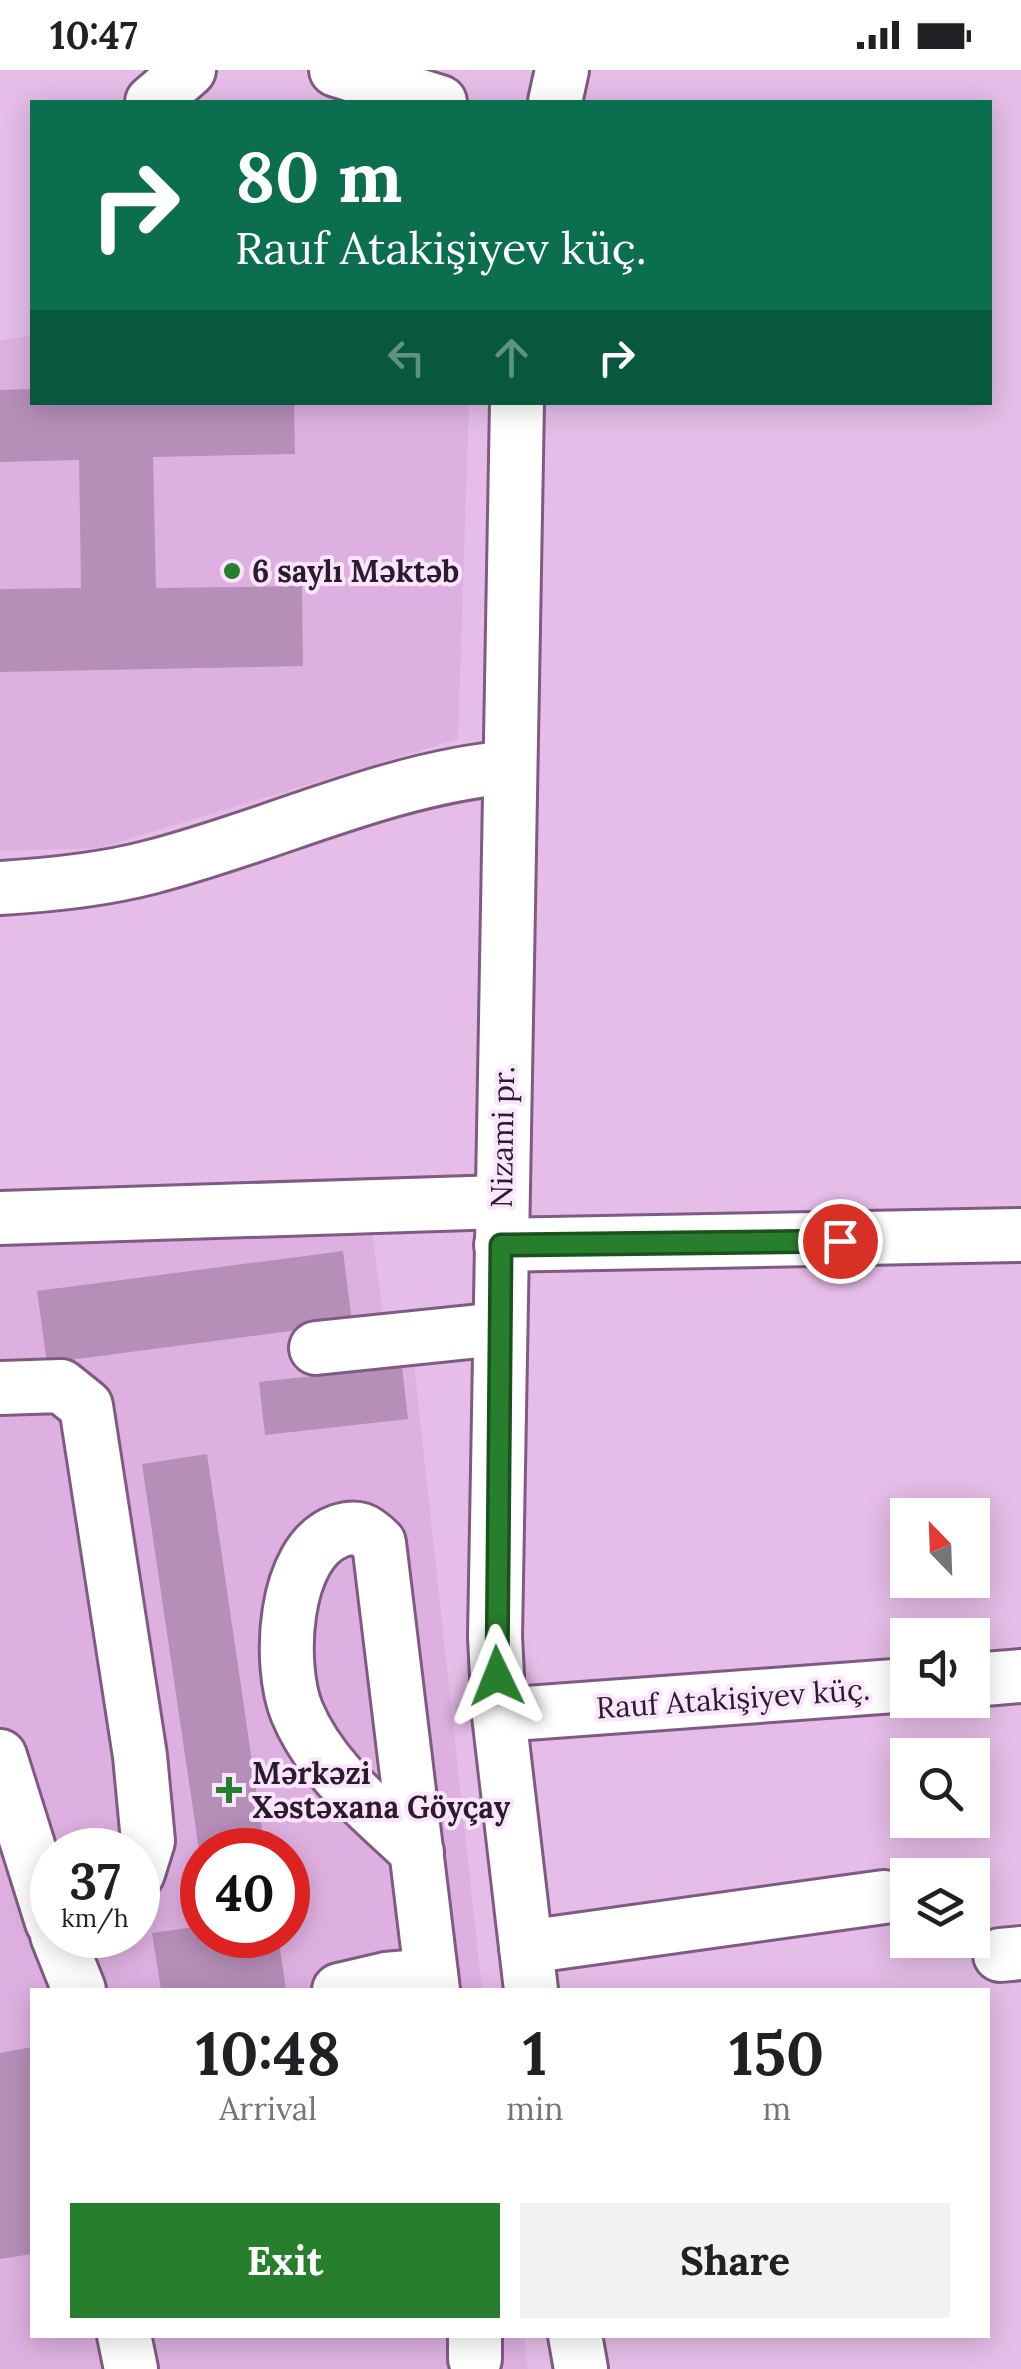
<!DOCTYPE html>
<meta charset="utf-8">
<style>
body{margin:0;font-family:Lora,serif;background:#f2f2f2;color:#202124;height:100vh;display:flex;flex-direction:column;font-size:38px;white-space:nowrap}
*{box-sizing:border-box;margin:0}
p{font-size:32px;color:#757577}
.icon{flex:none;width:55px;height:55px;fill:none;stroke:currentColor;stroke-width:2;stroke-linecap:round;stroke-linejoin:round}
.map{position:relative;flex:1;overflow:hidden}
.side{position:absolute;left:30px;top:1918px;width:960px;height:350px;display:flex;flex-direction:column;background:#fff;border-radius:0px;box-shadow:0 5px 25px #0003}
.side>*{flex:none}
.hud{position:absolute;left:30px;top:30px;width:962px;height:305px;border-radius:0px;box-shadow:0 5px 25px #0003;background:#0b6e4f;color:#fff;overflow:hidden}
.needle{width:65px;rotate:337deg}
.buttons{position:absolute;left:890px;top:1428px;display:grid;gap:20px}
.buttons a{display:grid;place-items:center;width:100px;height:100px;border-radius:0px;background:#fff;box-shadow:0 5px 25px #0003;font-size:50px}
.speed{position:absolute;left:30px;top:1758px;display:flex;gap:20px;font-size:50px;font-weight:700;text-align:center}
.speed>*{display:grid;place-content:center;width:130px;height:130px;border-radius:50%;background:#fff;box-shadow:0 5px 25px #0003;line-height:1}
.speed small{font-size:25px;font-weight:400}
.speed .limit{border:15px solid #d22;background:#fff;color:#111}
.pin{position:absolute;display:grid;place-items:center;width:85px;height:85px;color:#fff;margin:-42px;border:5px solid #fff;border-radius:50%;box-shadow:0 2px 10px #0007}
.me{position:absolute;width:110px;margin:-55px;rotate:358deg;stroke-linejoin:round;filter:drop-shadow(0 0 8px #0008)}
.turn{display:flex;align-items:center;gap:35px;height:210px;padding:0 40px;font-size:45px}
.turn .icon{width:130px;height:130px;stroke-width:2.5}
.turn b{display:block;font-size:70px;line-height:85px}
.lanes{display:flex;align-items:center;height:95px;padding:0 40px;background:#0003;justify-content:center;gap:50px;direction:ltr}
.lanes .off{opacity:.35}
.eta{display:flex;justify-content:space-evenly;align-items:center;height:170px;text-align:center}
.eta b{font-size:60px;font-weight:800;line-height:70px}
.button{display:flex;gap:20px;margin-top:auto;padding:20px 40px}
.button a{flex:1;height:115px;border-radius:0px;background:#277e2c;color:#fff;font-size:40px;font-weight:800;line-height:115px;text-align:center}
.button a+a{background:#f2f2f2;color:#202124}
.status{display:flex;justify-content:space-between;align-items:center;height:70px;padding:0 50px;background:#fff;direction:ltr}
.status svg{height:28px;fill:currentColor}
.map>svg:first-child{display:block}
.built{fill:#deb0e1;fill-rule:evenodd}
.building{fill:#b68fb9}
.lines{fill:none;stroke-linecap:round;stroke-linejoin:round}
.minor-casing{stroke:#7f5b82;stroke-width:58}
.minor{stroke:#fff;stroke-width:52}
.route-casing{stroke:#19521d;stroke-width:25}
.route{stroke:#277e2c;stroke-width:18}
.poi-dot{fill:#277e2c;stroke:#fae5fc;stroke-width:4}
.labels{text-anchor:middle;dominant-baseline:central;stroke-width:8;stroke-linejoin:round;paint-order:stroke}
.poi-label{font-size:30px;font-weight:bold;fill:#2b1c2d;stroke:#fae5fc;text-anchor:start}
.street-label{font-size:30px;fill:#2b1c2d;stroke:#fae5fc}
</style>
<div class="status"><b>10:47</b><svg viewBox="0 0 49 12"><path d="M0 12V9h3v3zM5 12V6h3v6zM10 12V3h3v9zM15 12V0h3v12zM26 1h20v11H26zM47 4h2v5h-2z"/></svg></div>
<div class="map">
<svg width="1021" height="2299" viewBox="0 0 1021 2299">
<rect width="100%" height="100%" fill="#e5bde8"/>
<g class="built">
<path d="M32 266V332L469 333 458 669 99 778 0 781V270Z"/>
<path d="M371 1155 389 1285H413L482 1920H32V2265H524L528 2299H0V1168ZM52 1780H138V1865H52ZM202 1780H288V1865H202Z"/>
</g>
<g class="building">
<path d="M32 319V332H294L295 384 153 387 156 518 302 516 303 596 0 602V519L81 518 79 390 0 392V320Z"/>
<path d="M343 1181 352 1253 47 1293 37 1221Z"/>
<path d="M402 1296 408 1349 265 1365 259 1312Z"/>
<path d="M207 1384 265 1780H199L142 1394Z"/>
<path d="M202 1856V1865H278L286 1920H161L152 1863Z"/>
<path d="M32 1977V2184L0 2189V1983Z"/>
</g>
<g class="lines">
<defs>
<g id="minor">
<path d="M336 0 440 32"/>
<path d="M152 32 189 0"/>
<path d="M555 32 562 0"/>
<path d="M517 332 495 1567 499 1645 531 1920"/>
<path d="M0 818C51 815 102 810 151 797 272 766 384 709 510 697"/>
<path d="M0 1148 501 1132"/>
<path d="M501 1175 1021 1165"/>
<path d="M316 1278 499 1259"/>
<path d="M0 1318 61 1316 86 1336 140 1686 148 1771 138 1803"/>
<path d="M972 1610 1021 1606"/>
<path d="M499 1645 908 1615"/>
<path d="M0 1686 52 1852"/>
<path d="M417 1782C373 1740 321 1700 297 1642 278 1596 282 1481 339 1461 357 1455 365 1459 379 1473L433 1920"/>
<path d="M57 1865 79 1920"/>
<path d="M526 1877 884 1827"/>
<path d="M1000 1885 1021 1883"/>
<path d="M339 1920 386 1909 431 1905"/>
<path d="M124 2265 131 2299"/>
<path d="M475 2265V2289"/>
<path d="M575 2265 581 2299"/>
</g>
</defs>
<use href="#minor" class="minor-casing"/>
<use href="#minor" class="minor"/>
</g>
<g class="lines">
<defs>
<path id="route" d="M497 1606 501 1175 840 1171"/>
</defs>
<use href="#route" class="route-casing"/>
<use href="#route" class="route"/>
</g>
<g class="poi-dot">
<circle cx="232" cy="501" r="10"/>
<path d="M224 1705h10v10h10v10h-10v10h-10v-10h-10v-10h10z"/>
</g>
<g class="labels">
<g class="poi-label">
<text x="252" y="501">6 saylı Məktəb</text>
<text x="252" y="1703">Mərkəzi<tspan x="252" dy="34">Xəstəxana Göyçay</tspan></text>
</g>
<g class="street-label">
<text transform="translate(502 1067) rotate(-89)">Nizami pr.</text>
<text transform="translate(733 1628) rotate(-4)">Rauf Atakişiyev küç.</text>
</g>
</g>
</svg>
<div class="buttons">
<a><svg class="needle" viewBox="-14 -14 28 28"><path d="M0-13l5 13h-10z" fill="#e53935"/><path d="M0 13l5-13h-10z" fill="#757577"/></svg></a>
<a><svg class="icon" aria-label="sound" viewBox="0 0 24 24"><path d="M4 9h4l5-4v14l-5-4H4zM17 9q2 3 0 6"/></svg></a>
<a><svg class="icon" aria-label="search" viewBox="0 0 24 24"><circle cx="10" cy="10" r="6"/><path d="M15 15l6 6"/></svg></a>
<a><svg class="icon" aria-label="layers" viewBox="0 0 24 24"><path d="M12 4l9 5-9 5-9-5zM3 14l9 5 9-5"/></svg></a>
</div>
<div class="speed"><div>37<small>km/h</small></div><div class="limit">40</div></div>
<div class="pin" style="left:840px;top:1171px;background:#d93025"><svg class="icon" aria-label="arrive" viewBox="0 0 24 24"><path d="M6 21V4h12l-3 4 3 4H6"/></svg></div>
<svg class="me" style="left:497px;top:1606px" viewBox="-20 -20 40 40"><path d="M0-17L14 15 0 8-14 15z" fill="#277e2c" stroke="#fff" stroke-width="4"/></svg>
<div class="hud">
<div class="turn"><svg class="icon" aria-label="right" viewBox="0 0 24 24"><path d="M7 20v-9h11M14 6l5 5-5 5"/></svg><div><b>80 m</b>Rauf Atakişiyev küç.</div></div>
<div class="lanes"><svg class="icon off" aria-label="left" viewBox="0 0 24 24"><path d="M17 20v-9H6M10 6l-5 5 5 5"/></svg><svg class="icon off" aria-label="ahead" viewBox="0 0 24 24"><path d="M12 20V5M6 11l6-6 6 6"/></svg><svg class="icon" aria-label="right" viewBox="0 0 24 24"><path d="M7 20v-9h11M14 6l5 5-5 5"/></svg></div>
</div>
<section class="side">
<div class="eta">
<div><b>10:48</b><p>Arrival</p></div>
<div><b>1</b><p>min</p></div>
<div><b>150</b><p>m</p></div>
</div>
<div class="button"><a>Exit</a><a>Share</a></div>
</section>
</div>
